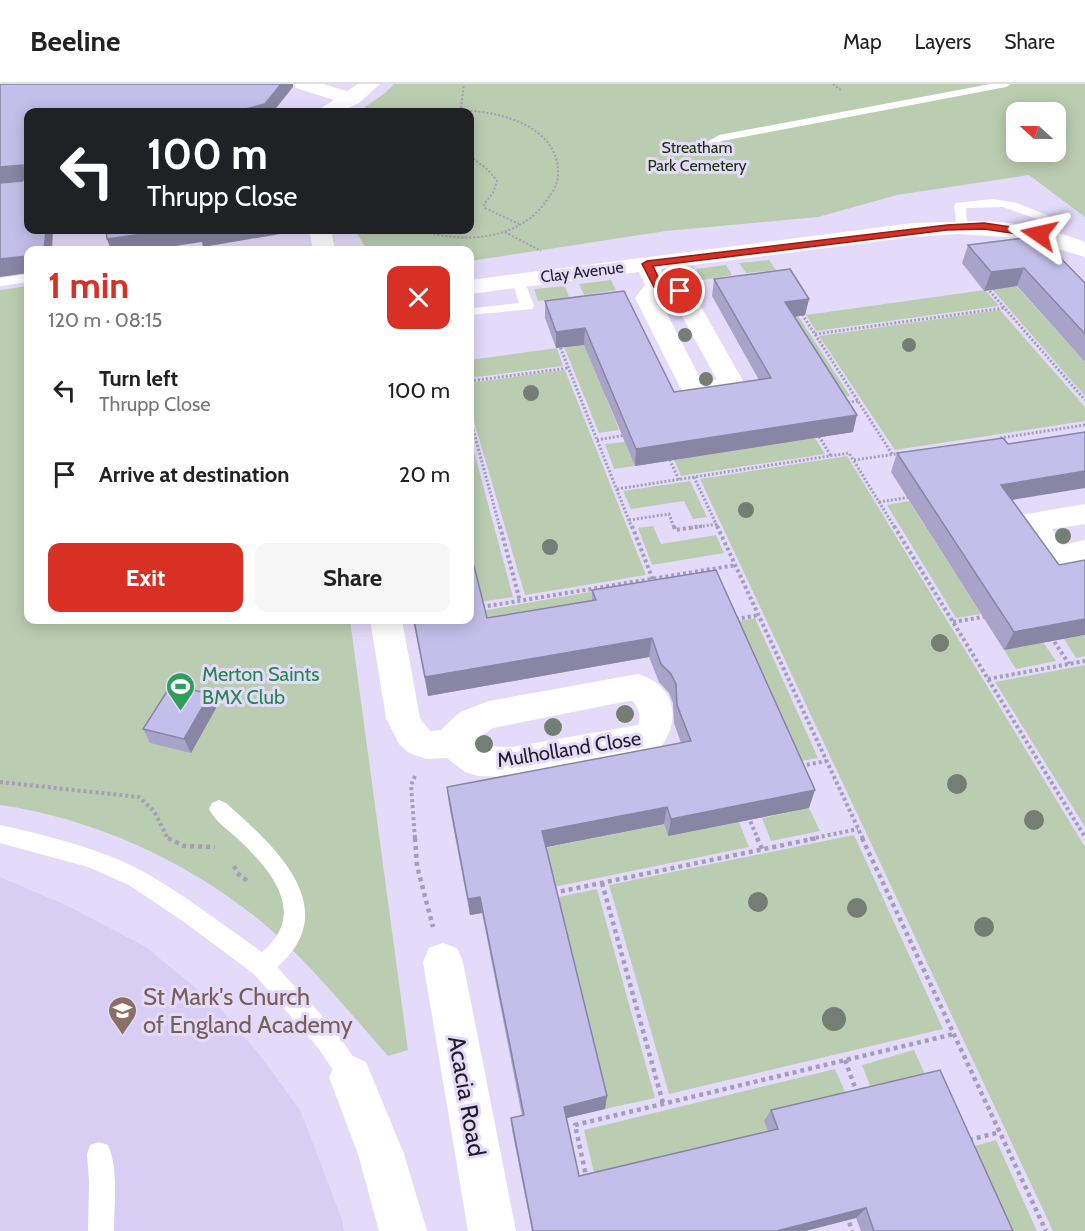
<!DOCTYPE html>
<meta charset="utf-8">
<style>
body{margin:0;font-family:Cabin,sans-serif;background:#f6f6f6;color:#222;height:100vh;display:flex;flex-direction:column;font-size:22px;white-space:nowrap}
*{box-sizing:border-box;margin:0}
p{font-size:20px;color:#767676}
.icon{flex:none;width:33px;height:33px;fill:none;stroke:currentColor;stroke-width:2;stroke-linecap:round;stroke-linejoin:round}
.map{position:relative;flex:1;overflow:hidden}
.details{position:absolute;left:24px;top:162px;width:450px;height:378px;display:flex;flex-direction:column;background:#fff;border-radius:12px;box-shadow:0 3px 15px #0003}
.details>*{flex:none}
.top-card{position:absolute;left:24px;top:24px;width:450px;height:126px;border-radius:12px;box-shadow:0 3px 15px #0003;background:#202124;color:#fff;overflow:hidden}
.needle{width:39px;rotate:291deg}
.fabs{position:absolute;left:1006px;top:18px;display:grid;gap:12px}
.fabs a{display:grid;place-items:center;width:60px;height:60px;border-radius:12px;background:#fff;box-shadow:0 3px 15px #0003;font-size:30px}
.pin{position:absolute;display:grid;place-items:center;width:51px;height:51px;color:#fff;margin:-26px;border:3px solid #fff;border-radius:50%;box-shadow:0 2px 6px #0007}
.me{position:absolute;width:66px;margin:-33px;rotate:281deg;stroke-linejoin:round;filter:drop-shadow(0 0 4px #0008)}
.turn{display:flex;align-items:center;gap:21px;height:126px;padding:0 24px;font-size:27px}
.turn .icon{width:78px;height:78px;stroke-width:2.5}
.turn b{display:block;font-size:42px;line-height:51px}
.round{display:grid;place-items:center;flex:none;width:63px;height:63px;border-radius:12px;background:#f6f6f6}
.headline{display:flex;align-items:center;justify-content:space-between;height:102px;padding:0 24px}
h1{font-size:36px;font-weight:700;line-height:45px;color:#d93025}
.button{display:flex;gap:12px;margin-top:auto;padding:12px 24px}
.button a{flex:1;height:69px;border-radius:12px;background:#d93025;color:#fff;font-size:24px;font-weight:700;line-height:69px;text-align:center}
.button a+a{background:#f6f6f6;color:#222}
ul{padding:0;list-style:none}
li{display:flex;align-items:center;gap:18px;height:84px;padding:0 24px}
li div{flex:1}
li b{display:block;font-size:22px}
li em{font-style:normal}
header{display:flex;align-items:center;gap:36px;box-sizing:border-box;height:84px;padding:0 30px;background:#fff;border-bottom:2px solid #e0e0e0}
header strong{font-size:28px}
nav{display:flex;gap:33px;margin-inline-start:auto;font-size:21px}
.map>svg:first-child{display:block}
.built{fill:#d8cef4}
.green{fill:#bbcdb1;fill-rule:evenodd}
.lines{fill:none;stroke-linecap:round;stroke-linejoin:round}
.path-far3{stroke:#a59eb8;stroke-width:2;stroke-dasharray:2 2;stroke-linecap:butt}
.path-far2{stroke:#a59eb8;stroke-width:3;stroke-dasharray:2 2;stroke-linecap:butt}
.path-far1{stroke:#a59eb8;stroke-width:4;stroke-dasharray:3 3;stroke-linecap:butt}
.path{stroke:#a59eb8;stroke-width:4.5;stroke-dasharray:4 4;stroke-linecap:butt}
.lane{fill:#fff;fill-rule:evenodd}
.street{fill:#fff;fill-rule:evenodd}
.tree{fill:#757e74}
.wall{fill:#a9a3c9}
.shaded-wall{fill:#8985a4}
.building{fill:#c4beea;stroke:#8985a4;stroke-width:1.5}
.route{fill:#d93025;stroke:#8d1f18;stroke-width:1.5}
.labels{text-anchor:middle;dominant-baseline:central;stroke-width:6;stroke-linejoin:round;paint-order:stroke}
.far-park-label{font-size:16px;fill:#1a3106;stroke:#e4dbfb}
.far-street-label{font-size:16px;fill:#211e29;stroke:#e4dbfb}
.leisure-label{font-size:20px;fill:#27864d;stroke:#e4dbfb;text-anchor:start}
.street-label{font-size:20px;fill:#211e29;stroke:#e4dbfb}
.near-education-label{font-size:24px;fill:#785e54;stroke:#e4dbfb;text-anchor:start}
.near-street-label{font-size:24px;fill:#211e29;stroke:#e4dbfb}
</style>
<header>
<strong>Beeline</strong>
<nav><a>Map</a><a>Layers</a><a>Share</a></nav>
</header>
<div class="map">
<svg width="1085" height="1147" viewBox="0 0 1085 1147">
<rect width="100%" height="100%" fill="#e4dbfb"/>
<path class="built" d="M0 793 66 821 146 863 221 925 266 979 301 1028 342 1136 344 1147H0Z"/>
<g class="green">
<path d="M394 0H1085V133L1029 91 897 111 818 133 666 147 470 177V166H367L355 146H470V28H358L385 9ZM1017 28H1056V68H1017Z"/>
<path d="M769 176 776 186 746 189 739 179Z"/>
<path d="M726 181 732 191 702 196 696 185Z"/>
<path d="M1009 194 1085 278V312L985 197Z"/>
<path d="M611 196 616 206 584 211 579 200Z"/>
<path d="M28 202V536H350L408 966 388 972C348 927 309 878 263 839 189 778 96 735 0 721V206Z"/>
<path d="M565 202 569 213 538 217 534 205Z"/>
<path d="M985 206 999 222 816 247 806 231Z"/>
<path d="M793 224 850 312 832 315 767 227Z"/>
<path d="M1000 226 1085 323V337L895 366 819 252Z"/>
<path d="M589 251 606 314 619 346 599 349 561 255Z"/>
<path d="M557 264 563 282 470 294V276Z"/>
<path d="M565 286 646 491 525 511 470 324V299Z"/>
<path d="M470 353 513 513 479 518 470 479Z"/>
<path d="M815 354 825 370 681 392 674 376Z"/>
<path d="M625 358 635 382 614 385 605 360Z"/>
<path d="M847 372 1085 763V1147H1053L700 395Z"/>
<path d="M690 397 707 433 693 435 684 417 631 425 623 407Z"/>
<path d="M909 417 981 530 956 534 887 421Z"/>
<path d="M653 442 661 460 716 451 724 469 652 481 638 444Z"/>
<path d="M647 498 592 526 470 536V529Z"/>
<path d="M755 534 818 674 790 679 728 539Z"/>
<path d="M1085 551V572L1076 574 1064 555Z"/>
<path d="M1043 558 1056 577 1016 585 1004 566Z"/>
<path d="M1085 581V743L995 598Z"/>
<path d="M809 724 820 747 771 757 762 734Z"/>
<path d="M739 738 749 763 529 808 519 769 664 740 668 752Z"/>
<path d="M854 751 943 945 669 1010 609 801Z"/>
<path d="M597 805 655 1014 605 1025 554 814Z"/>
<path d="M914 966 929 999 874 1012 862 981Z"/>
<path d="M835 985 849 1017 765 1037 771 1057 596 1098 584 1046Z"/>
<path d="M996 1056 1037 1147H995L960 1066Z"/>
</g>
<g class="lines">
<g class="path-far3">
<path d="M833 0 842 7"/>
<path d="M461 24 464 0"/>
<path d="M470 72 488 86 497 97 493 109 484 120 485 124 519 140"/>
<path d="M418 146C460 159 515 158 544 120 550 112 557 103 558 92 561 31 471 21 428 28"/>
<path d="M505 148 541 167"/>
</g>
<g class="path-far2">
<path d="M987 204 1085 316"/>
<path d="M800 227 892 370"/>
<path d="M815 250 1004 224"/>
<path d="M559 260 632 444"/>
<path d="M470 297 569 284"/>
<path d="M844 319 858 317"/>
<path d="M470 334 500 444"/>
<path d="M817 349 831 372"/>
<path d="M1000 354 1085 341"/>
<path d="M597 356 626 351"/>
<path d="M668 372 679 396"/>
<path d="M854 376 903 369"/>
<path d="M694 393 718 444"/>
<path d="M617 405 849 369 895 444"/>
<path d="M879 418 911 413"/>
<path d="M629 436 669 430 674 444"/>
<path d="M691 444 717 440"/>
</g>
<g class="path-far1">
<path d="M500 442 520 517"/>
<path d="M632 442 655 501"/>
<path d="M674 442 675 446 702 442"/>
<path d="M717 442 863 755"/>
<path d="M894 442 1085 753"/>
<path d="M470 525 736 481"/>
<path d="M736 535 759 531"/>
<path d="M953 538 988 532"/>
<path d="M1051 553 1069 580"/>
<path d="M988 595 1085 577"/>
<path d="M801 682 826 677"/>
<path d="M415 692 411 701 415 755"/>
<path d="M0 698 139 713 154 727 168 755"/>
<path d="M748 732 758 755"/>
<path d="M810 755 858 745"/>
</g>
<g class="path">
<path d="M168 754 184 762 215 763"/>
<path d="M415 754 417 782 433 843"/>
<path d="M757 754 762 765"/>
<path d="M862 754 1046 1147"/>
<path d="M234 782 237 789 249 798"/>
<path d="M602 799 663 1019"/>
<path d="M553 809 817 754"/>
<path d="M845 976 857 1009"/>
<path d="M969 1056 1000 1048"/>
<path d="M587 1096 575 1041 954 950"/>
<path d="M847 1131 852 1147"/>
</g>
<g class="lane">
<path d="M990 0H1011L1006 3 722 57 708 64 702 61 719 51Z"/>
<path d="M993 115 1017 119 1047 131 1049 134 1043 153 1039 154 1033 150 1037 135 1003 123 966 124 967 142 961 146 957 145 954 122 956 119Z"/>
<path d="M28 190V198L0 202V194Z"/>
<path d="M518 192 524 196 534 222 532 225 470 231V225L473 224 519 219 512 196Z"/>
<path d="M219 716 226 719C272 760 346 824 277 883 307 917 346 951 363 993L359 1001 351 1005 343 1001 319 965 254 890 184 838 129 801 88 783 0 759V741C48 752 100 764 144 788 185 811 223 841 262 868 308 830 272 787 238 755 228 746 215 737 209 725L212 719Z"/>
<path d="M99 1058 108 1061C119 1087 114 1119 114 1147H88L89 1098 87 1070 90 1061Z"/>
</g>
<g class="street">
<path d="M294 0H323L347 7 358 0H380L359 19 340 28H319L321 24 334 16 296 4Z"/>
<path d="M979 137C1016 138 1051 145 1085 158V173L1021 154 958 150 913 153 661 185 667 196 688 202 692 207 746 302 742 308C725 312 702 317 685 313L635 214 645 201 639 188 470 210V196L913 139ZM663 210 671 212 717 296 702 298 659 214Z"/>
<path d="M309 146H331L335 166H313Z"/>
<path d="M1085 420V440L1052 445 1062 461 1085 456V478L1055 484 1044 481 1016 438 1021 431Z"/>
<path d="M370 536H402L420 634 430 647 441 646 460 628 489 617 638 590C674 601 683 634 660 664L648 668 512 693 478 692 465 688 447 674 427 675 409 669 399 660 386 634ZM628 617H632C639 624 641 632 638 641L512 663 484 662 475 656 493 644Z"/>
<path d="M443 859 457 864 463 878 516 1147H468L423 878 429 864Z"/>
<path d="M351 971 366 978 404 1070 427 1147H379L358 1070 329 993 336 978Z"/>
</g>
</g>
<g class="tree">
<circle cx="685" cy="251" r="7"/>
<circle cx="909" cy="261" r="7"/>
<circle cx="706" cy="295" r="7"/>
<circle cx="531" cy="309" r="8"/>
<circle cx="746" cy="426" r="8"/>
<circle cx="1063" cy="452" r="8"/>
<circle cx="550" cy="463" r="8"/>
<circle cx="940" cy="559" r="9"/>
<circle cx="625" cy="630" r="9"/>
<circle cx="553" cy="643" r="9"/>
<circle cx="484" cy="660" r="9"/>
<circle cx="957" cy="700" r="10"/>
<circle cx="1034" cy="736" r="10"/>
<circle cx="758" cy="818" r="10"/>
<circle cx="857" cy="824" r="10"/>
<circle cx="984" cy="843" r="10"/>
<circle cx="834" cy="935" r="12"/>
</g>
<g class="wall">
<path d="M968 161 1085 199V278L1017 202 984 207 962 179Z"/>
<path d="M714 195 809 215 805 231 794 233 853 348 635 382 584 261 556 264 545 234V217L624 207 674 308 759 296 712 212Z"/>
<path d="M1008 360 1012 416 1059 481 1004 566 891 388 897 369Z"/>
<path d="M716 486 809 724 668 752 664 740 546 763 607 1012 605 1025 566 1034 579 1092 768 1047 764 1037 771 1026 1013 1147H861L856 1134 805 1147H532L512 1046 511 1034 522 1032 482 829 470 831 449 721 447 703 681 659 674 639 673 619 669 609 659 598 649 573 428 612 413 536H470L487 534 592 516V506Z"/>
<path d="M216 624 191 669 150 659 143 645Z"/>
</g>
<g class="shaded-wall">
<path d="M281 0H293V3L273 28H234Z"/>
<path d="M23 81 28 97 0 100V83Z"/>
<path d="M46 146H53L52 166H44Z"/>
<path d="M172 146H292V148L203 163 202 158 148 166H111L107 155Z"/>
<path d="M28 172V189L0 193V175Z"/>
<path d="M1024 184 1017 202 984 207 991 188Z"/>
<path d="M809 215 805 231 781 235 785 218Z"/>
<path d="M585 244 584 261 556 264V248Z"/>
<path d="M857 331 853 348 635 382 636 365Z"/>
<path d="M1085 387V404L993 419 1001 401Z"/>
<path d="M1085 535V551L1004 566 1014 548Z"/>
<path d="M652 554 649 573 428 612 425 593Z"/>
<path d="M210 610 216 624 191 669 184 655Z"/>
<path d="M815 706 809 724 668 752 671 735Z"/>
<path d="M667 723 664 740 542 764V747Z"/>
<path d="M480 813 482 829 470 831 468 815Z"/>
<path d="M607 1012 605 1025 563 1035 564 1023Z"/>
<path d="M866 1124 856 1134 805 1147H777Z"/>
</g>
<g class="building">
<path d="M0 0H281L265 20 234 28H28V146H46L44 166H28V172L0 175V99L22 97 24 95 23 81 0 83Z"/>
<path d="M106 146H172L107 155Z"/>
<path d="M1039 152 1085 199V250L1024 184 991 188 968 161Z"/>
<path d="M790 185 809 215 785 218 857 331 636 365 585 244 556 248 545 217 624 207 674 308 771 294 714 195Z"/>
<path d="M1085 348V387L1001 401 1059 481 1085 476V535L1014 548 897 369 1003 354 1008 360Z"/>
<path d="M470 466 487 534 596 516 592 506 716 486 815 706 671 735 667 723 542 747 607 1012 564 1023 579 1092 778 1045 771 1026 940 986 1013 1147H874L866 1124 777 1147H533L511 1034 524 1031 480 813 468 815 447 703 691 657 677 621 676 600 671 590 661 580 652 554 425 593 414 536H470Z"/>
<path d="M171 601 210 610 184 655 143 645Z"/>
</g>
<path class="route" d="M984 139 1039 147 1043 150 1039 153 984 145 947 146 653 182 661 199 684 205 685 207 680 210 654 203 642 180 647 177 947 141Z"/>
<defs>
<symbol id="stadium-pin" viewBox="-11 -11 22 30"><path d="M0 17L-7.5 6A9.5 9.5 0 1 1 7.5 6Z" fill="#2e9e5b" stroke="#e4dbfb"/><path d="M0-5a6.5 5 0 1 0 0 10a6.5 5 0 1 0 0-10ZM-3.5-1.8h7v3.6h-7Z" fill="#fff"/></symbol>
<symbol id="school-pin" viewBox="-11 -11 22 30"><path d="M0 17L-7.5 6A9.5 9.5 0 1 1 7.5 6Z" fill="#8d6e63" stroke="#e4dbfb"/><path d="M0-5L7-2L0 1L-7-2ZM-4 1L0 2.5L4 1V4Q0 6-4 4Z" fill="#fff"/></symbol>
</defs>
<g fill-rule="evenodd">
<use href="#stadium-pin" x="164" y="586" width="33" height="45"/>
<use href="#school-pin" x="106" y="910" width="33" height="45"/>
</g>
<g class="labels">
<g class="far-park-label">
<text x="697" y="63">Streatham<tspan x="697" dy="18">Park Cemetery</tspan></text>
</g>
<g class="far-street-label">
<text transform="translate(582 188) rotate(-7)">Clay Avenue</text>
</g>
<g class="leisure-label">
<text x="202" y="590">Merton Saints<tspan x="202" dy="23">BMX Club</tspan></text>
</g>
<g class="street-label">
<text transform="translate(569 665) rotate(-9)">Mulholland Close</text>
</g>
<g class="near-education-label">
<text x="143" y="912">St Mark's Church<tspan x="143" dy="28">of England Academy</tspan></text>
</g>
<g class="near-street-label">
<text transform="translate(467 1012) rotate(80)">Acacia Road</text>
</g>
</g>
</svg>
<div class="fabs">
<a><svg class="needle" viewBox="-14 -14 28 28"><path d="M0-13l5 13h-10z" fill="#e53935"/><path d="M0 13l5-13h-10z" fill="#767676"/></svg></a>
</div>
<div class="pin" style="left:680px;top:207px;background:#d93025"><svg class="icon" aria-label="arrive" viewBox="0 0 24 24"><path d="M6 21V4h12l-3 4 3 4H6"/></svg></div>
<svg class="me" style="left:1039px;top:150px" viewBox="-20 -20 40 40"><path d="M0-17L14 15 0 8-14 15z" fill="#d93025" stroke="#fff" stroke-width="4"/></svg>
<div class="top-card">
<div class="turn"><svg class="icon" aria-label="left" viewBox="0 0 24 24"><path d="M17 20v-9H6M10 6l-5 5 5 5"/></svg><div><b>100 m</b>Thrupp Close</div></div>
</div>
<section class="details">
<div class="headline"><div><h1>1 min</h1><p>120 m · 08:15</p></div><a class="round" style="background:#d93025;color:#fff"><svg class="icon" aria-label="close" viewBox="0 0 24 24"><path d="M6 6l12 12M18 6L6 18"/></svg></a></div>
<ul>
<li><svg class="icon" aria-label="left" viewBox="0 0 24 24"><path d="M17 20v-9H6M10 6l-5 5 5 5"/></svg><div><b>Turn left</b><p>Thrupp Close</p></div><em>100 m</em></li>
<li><svg class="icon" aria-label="arrive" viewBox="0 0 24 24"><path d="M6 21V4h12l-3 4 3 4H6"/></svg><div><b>Arrive at destination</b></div><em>20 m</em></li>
</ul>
<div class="button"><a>Exit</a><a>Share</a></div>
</section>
</div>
